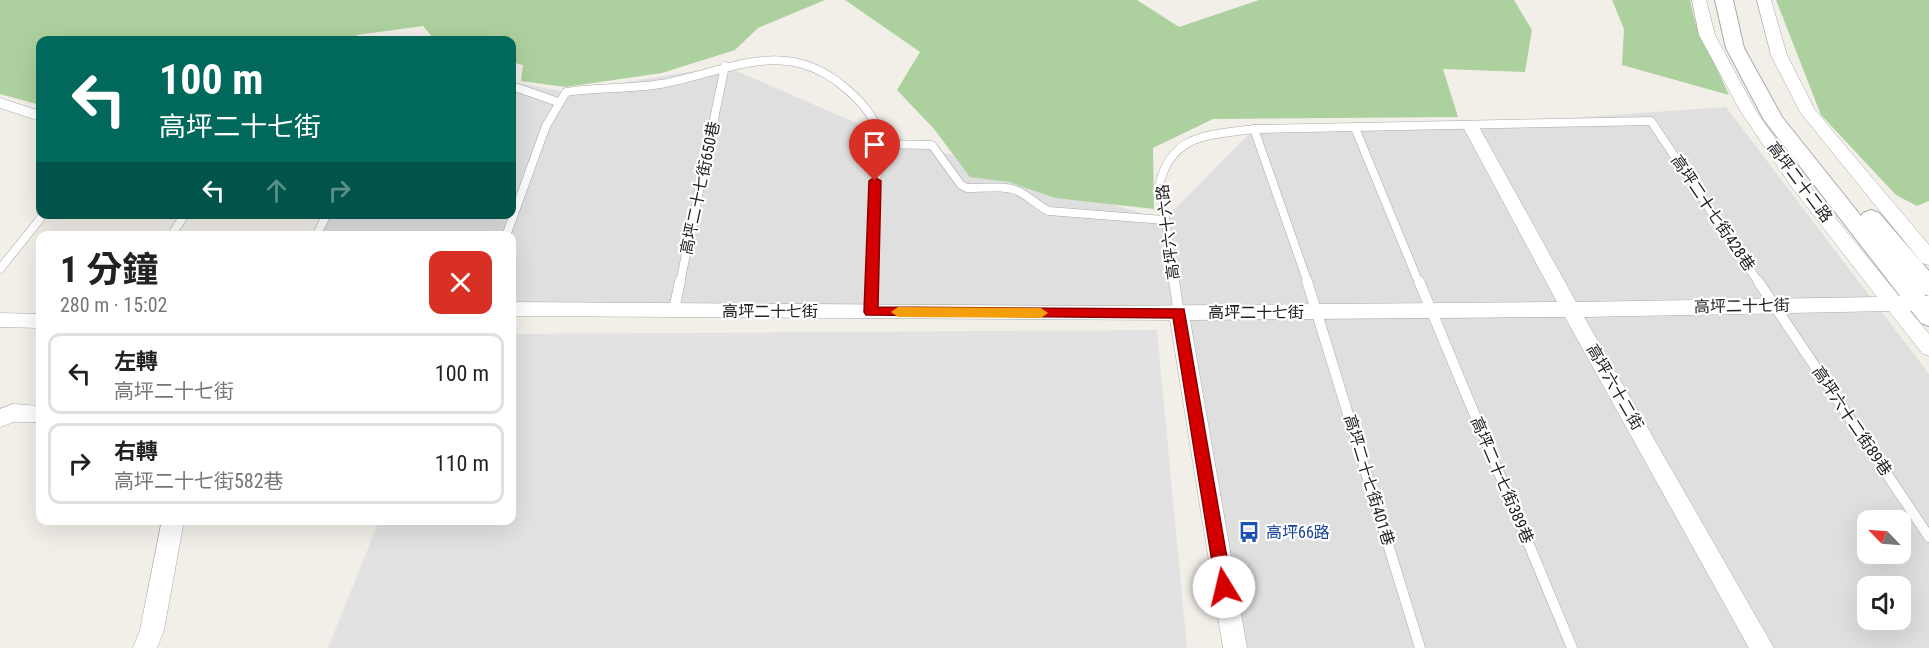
<!DOCTYPE html>
<html lang="zh-TW">
<meta charset="utf-8">
<style>
body{margin:0;font-family:"Roboto Condensed","Noto Sans TC",sans-serif;background:#f2f2f2;color:#222;height:100vh;display:flex;flex-direction:column;font-size:22px;white-space:nowrap}
*{box-sizing:border-box;margin:0}
p{font-size:20px;color:#767676}
.icon{flex:none;width:33px;height:33px;fill:none;stroke:currentColor;stroke-width:2;stroke-linecap:round;stroke-linejoin:round}
.map{position:relative;flex:1;overflow:hidden}
.sheet{position:absolute;left:36px;top:231px;width:480px;height:294px;display:flex;flex-direction:column;background:#fff;border-radius:12px;box-shadow:0 6px 24px #0002}
.sheet>*{flex:none}
.hud{position:absolute;left:36px;top:36px;width:480px;height:183px;border-radius:12px;box-shadow:0 6px 24px #0002;background:#00695c;color:#fff;overflow:hidden}
.needle{width:39px;rotate:295deg}
.controls{position:absolute;left:1857px;top:510px;display:grid;gap:12px}
.controls a{display:grid;place-items:center;width:54px;height:54px;border-radius:12px;background:#fff;box-shadow:0 6px 24px #0002;font-size:30px}
.pin{position:absolute;display:grid;place-items:center;width:51px;height:51px;color:#fff;margin:-62px -26px;border-radius:50% 50% 50% 0;rotate:-45deg;box-shadow:0 0 6px #0007}
.pin .icon{rotate:45deg}
.me{position:absolute;width:66px;margin:-33px;rotate:351deg;stroke-linejoin:round;filter:drop-shadow(0 0 4px #0008)}
.turn{display:flex;align-items:center;gap:21px;height:126px;padding:0 24px;font-size:27px}
.turn .icon{width:78px;height:78px;stroke-width:2.5}
.turn b{display:block;font-size:42px;line-height:51px}
.lanes{display:flex;align-items:center;height:57px;padding:0 24px;background:#0003;justify-content:center;gap:30px;direction:ltr}
.lanes .off{opacity:.35}
.round{display:grid;place-items:center;flex:none;width:63px;height:63px;border-radius:12px;background:#f2f2f2}
.headline{display:flex;align-items:center;justify-content:space-between;height:102px;padding:0 24px}
h1{font-size:36px;font-weight:700;line-height:45px}
ul{padding:0;list-style:none}
li{display:flex;align-items:center;gap:18px;height:81px;margin:0 12px 9px;padding:0 12px;border:3px solid #e0e0e0;border-radius:12px}
li div{flex:1}
li b{display:block;font-size:22px}
li em{font-style:normal}
.map>svg:first-child{display:block}
.residential{fill:#e0dfdf;fill-rule:evenodd}
.forest{fill:#add19e}
.parking{fill:#e2e2e2}
.lines{fill:none;stroke-linecap:round;stroke-linejoin:round}
.service-far1-casing{stroke:#a9a9a9;stroke-width:9}
.service-casing{stroke:#a9a9a9;stroke-width:11}
.minor-casing{stroke:#a9a9a9;stroke-width:1}
.tertiary-casing{stroke:#a9a9a9;stroke-width:2}
.service-far1{stroke:#fff;stroke-width:8}
.service{stroke:#fff;stroke-width:10}
.minor{fill:#fff;fill-rule:evenodd}
.tertiary{fill:#fff;fill-rule:evenodd}
.route{fill:#d40000;stroke:#8a0000;stroke-width:1.5}
.slow{fill:#f59e0b}
.labels{text-anchor:middle;dominant-baseline:central;stroke-width:4.5;stroke-linejoin:round;paint-order:stroke}
.street-label{font-size:16px;fill:#222;stroke:#fff}
.transit-label{font-size:16px;fill:#164399;stroke:#fff;text-anchor:start}
</style>
<div class="map">
<svg width="1929" height="648" viewBox="0 0 1929 648">
<rect width="100%" height="100%" fill="#f2efe9"/>
<path class="residential" d="M725 66 879 133 1164 220 1254 129 1470 125 1726 107 1929 374V648H1240L1179 313 512 314V236H316L327 215 512 214V82L566 92ZM1868 520H1900V554H1868ZM1868 586H1900V620H1868Z"/>
<g class="forest">
<path d="M0 0H825L758 28 735 50 662 73 565 87 521 81 523 65 512 62V40H435L423 26 357 35 354 40H40V105L0 94Z"/>
<path d="M845 0H1137L1179 27 1259 0H1514L1532 30 1525 72 1443 69 1458 117 1213 119 1153 148 1154 209 1055 198 1009 182 970 177 934 129 897 90 920 52Z"/>
<path d="M1612 0H1690L1695 22 1729 95 1622 65 1624 29Z"/>
<path d="M1776 0H1929V201L1917 206 1896 195 1821 115Z"/>
</g>
<path class="parking" d="M1157 330 1187 648H328L379 521 512 520V334Z"/>
<g class="lines">
<defs>
<g id="service-far1">
<path d="M512 86 558 102"/>
<path d="M1355 128 1419 283"/>
<path d="M1254 129 1308 283"/>
<path d="M878 144 932 145 961 185 967 188C983 188 1006 185 1020 192 1031 198 1038 206 1049 211L1164 220"/>
<path d="M171 236 185 214"/>
<path d="M316 236 327 214"/>
<path d="M506 236 546 126 566 92C598 87 630 89 661 84 727 72 783 36 843 86 858 98 873 114 878 132 883 151 876 173 875 191 872 222 872 252 872 283"/>
<path d="M0 269 44 214"/>
<path d="M680 283 725 66"/>
<path d="M1174 283 1160 182C1173 133 1211 135 1254 129L1651 121 1759 283"/>
</g>
<g id="service">
<path d="M1174 281 1179 313"/>
<path d="M1307 281 1420 648"/>
<path d="M1419 281 1572 648"/>
<path d="M1758 281 1929 537"/>
<path d="M674 310 680 281"/>
<path d="M871 312 872 281"/>
</g>
<g id="minor">
<path d="M1692 0H1706L1715 35 1756 111 1803 178 1899 296H1929V310L1910 311 1929 334V356L1922 353 1889 311 1584 317 1774 648H1749L1565 317 1190 320 1247 648H1223L1170 320 512 316V302L1105 306 1557 302 1462 125 1464 121H1476L1478 125 1576 302 1877 297 1791 186 1741 112 1699 35Z"/>
<path d="M1757 0H1771L1787 55 1815 110 1929 245V265L1922 263 1800 112 1771 55Z"/>
<path d="M0 98 40 111V121L0 108Z"/>
<path d="M0 313 40 314V328L0 327Z"/>
<path d="M13 404 40 406V422H14L0 427V409Z"/>
<path d="M162 520H184L164 630 157 648H133L140 630Z"/>
</g>
<path id="tertiary" d="M1715 0H1733L1744 48 1782 117 1861 216 1863 213 1871 210 1879 213 1929 271V296L1924 294 1929 300V326L1921 323 1764 120 1726 48Z"/>
</defs>
<use href="#service-far1" class="service-far1-casing"/>
<use href="#service" class="service-casing"/>
<use href="#minor" class="minor-casing"/>
<use href="#tertiary" class="tertiary-casing"/>
<use href="#service-far1" class="service-far1"/>
<use href="#service" class="service"/>
<use href="#minor" class="minor"/>
<use href="#tertiary" class="tertiary"/>
</g>
<path class="route" d="M875 177 881 181 878 307 1184 309 1232 587 1230 592 1224 595 1218 592 1216 587 1173 318 866 315 864 312 869 181Z"/>
<path class="slow" d="M898 307 1041 308 1048 313 1041 318 898 317 891 312Z"/>
<defs>
<symbol id="bus-bare" viewBox="-9 -9 18 18"><path d="M-5-6H5V4H4V6H2V4H-2V6H-4V4H-5ZM-3.5-4V0h7V-4ZM-3.5 1.2v1.5H-2V1.2ZM2 1.2v1.5H3.5V1.2Z" fill="#1a4fb4" stroke="#fff" stroke-width="2.5" paint-order="stroke"/></symbol>
</defs>
<g fill-rule="evenodd">
<use href="#bus-bare" x="1234" y="517" width="30" height="30"/>
</g>
<g class="labels">
<g class="street-label">
<text transform="translate(1800 182) rotate(53)">高坪二十二路</text>
<text transform="translate(700 188) rotate(-78)">高坪二十七街650巷</text>
<text transform="translate(1713 213) rotate(56)">高坪二十七街428巷</text>
<text transform="translate(1168 232) rotate(-97)">高坪六十六路</text>
<text transform="translate(1742 306) rotate(-1)">高坪二十七街</text>
<text x="770" y="311">高坪二十七街</text>
<text x="1256" y="312">高坪二十七街</text>
<text transform="translate(1615 387) rotate(60)">高坪六十二街</text>
<text transform="translate(1852 421) rotate(56)">高坪六十二街89巷</text>
<text transform="translate(1369 480) rotate(73)">高坪二十七街401巷</text>
<text transform="translate(1502 480) rotate(67)">高坪二十七街389巷</text>
</g>
<g class="transit-label">
<text x="1266" y="532">高坪66路</text>
</g>
</g>
</svg>
<div class="controls">
<a><svg class="needle" viewBox="-14 -14 28 28"><path d="M0-13l5 13h-10z" fill="#e53935"/><path d="M0 13l5-13h-10z" fill="#767676"/></svg></a>
<a><svg class="icon" aria-label="sound" viewBox="0 0 24 24"><path d="M4 9h4l5-4v14l-5-4H4zM17 9q2 3 0 6"/></svg></a>
</div>
<div class="pin" style="left:875px;top:181px;background:#d93025"><svg class="icon" aria-label="arrive" viewBox="0 0 24 24"><path d="M6 21V4h12l-3 4 3 4H6"/></svg></div>
<svg class="me" style="left:1224px;top:587px" viewBox="-20 -20 40 40"><circle r="19" fill="#fff"/><path d="M0-13L10 11 0 6-10 11z" fill="#d40000"/></svg>
<div class="hud">
<div class="turn"><svg class="icon" aria-label="left" viewBox="0 0 24 24"><path d="M17 20v-9H6M10 6l-5 5 5 5"/></svg><div><b>100 m</b>高坪二十七街</div></div>
<div class="lanes"><svg class="icon" aria-label="left" viewBox="0 0 24 24"><path d="M17 20v-9H6M10 6l-5 5 5 5"/></svg><svg class="icon off" aria-label="ahead" viewBox="0 0 24 24"><path d="M12 20V5M6 11l6-6 6 6"/></svg><svg class="icon off" aria-label="right" viewBox="0 0 24 24"><path d="M7 20v-9h11M14 6l5 5-5 5"/></svg></div>
</div>
<section class="sheet">
<div class="headline"><div><h1>1 分鐘</h1><p>280 m · 15:02</p></div><a class="round" style="background:#d93025;color:#fff"><svg class="icon" aria-label="close" viewBox="0 0 24 24"><path d="M6 6l12 12M18 6L6 18"/></svg></a></div>
<ul>
<li><svg class="icon" aria-label="left" viewBox="0 0 24 24"><path d="M17 20v-9H6M10 6l-5 5 5 5"/></svg><div><b>左轉</b><p>高坪二十七街</p></div><em>100 m</em></li>
<li><svg class="icon" aria-label="right" viewBox="0 0 24 24"><path d="M7 20v-9h11M14 6l5 5-5 5"/></svg><div><b>右轉</b><p>高坪二十七街582巷</p></div><em>110 m</em></li>
</ul>
</section>
</div>
